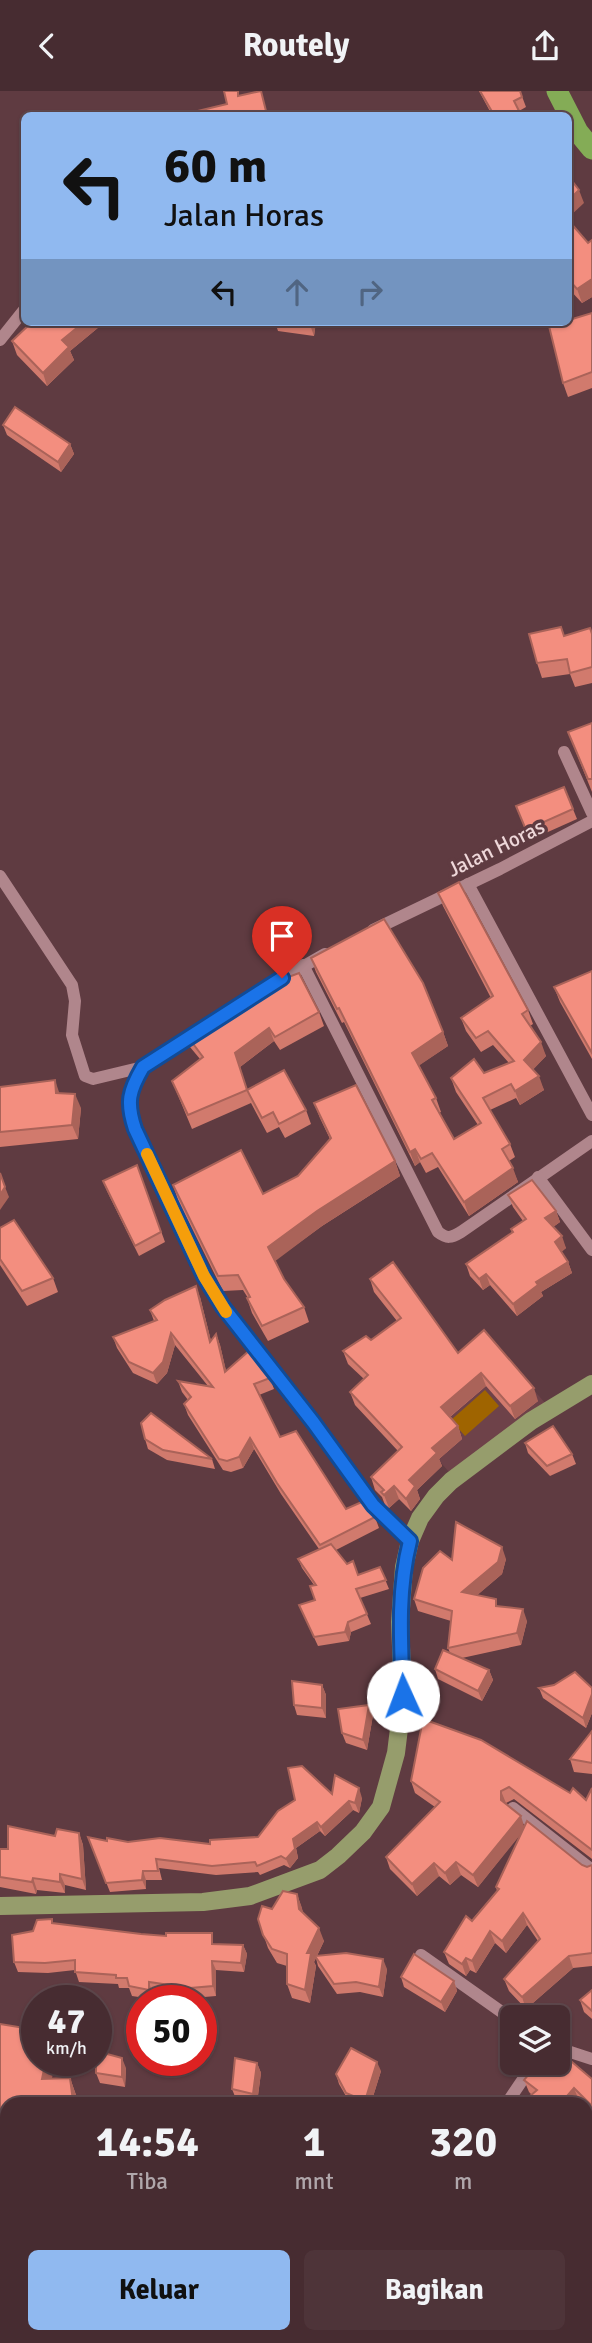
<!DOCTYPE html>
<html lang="id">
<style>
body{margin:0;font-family:Signika,sans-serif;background:#4e3439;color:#f1f3f6;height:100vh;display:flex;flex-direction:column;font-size:26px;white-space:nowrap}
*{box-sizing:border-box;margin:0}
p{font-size:23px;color:#b0a7ab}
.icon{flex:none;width:38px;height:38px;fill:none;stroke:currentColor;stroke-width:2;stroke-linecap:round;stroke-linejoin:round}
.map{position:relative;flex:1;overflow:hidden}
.side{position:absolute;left:0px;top:2006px;width:593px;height:247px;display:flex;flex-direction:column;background:#472c31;border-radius:21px 21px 0 0;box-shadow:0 2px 5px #0004,0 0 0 2px #5f484d}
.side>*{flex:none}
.guide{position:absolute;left:21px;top:21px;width:551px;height:214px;border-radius:10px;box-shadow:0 2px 5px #0004,0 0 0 2px #5f484d;background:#90b9f0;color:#111;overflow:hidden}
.buttons{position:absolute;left:500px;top:1914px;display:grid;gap:14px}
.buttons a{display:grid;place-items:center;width:70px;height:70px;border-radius:10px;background:#472c31;box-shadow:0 2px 5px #0004,0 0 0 2px #5f484d;font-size:35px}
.speed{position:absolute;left:21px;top:1894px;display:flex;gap:14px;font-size:35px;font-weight:700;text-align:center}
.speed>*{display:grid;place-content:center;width:91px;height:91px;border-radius:50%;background:#472c31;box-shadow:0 2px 5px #0004,0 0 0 2px #5f484d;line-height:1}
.speed small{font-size:18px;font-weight:400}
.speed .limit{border:10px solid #d22;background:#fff;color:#111}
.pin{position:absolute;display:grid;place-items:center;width:60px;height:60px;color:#fff;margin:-72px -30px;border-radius:50% 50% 50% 0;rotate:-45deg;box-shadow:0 0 7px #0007}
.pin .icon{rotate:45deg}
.me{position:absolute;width:77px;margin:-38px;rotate:358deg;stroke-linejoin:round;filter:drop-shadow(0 0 5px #0008)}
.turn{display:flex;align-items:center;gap:24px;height:147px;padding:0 28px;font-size:32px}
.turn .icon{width:91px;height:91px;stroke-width:2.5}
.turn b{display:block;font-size:49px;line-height:60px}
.lanes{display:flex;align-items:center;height:66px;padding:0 28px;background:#0003;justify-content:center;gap:35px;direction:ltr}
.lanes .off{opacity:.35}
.eta{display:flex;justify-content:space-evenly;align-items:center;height:119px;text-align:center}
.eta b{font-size:42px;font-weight:700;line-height:49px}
.button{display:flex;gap:14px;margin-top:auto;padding:14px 28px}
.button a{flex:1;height:80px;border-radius:10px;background:#90b9f0;color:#111;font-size:28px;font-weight:700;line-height:80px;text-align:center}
.button a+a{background:#4e3439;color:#f1f3f6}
header{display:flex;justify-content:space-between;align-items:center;height:91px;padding:0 28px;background:#472c31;font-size:32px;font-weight:700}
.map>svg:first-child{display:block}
.built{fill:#6e4249}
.green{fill:#9f6400}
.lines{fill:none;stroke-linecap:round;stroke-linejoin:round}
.minor{stroke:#b0868c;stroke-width:12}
.major{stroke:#969d6c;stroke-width:18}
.highway{stroke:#84ac56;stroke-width:21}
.wall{fill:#d17a6d}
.shaded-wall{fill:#aa6359}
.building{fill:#f38e7f;stroke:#aa6359;stroke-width:2}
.route-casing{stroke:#114b97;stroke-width:18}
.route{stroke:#1a73e8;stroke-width:12}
.slow{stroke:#f59e0b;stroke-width:12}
.labels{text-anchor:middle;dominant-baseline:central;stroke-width:7;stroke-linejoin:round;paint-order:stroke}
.street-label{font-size:21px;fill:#eed7d9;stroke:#5f3b41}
</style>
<header><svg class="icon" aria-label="back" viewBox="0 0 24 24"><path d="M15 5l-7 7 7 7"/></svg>Routely<svg class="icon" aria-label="share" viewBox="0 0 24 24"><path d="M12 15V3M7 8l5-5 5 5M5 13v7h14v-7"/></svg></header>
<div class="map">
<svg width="592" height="2252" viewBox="0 0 592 2252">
<rect width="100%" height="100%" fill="#5f3b41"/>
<path class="built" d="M487 1246 546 1313 480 1357 449 1381 399 1324Z"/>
<path class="green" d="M485 1299 499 1315 465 1345 451 1329Z"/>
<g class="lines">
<g class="minor">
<path d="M0 249 24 219"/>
<path d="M564 661 592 722"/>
<path d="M0 785 72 894 75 910 72 944 85 985 93 988 143 976"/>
<path d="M468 793 592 1024"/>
<path d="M373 839 500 778 592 730"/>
<path d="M303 874 438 1141C447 1148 451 1147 461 1141L592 1050"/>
<path d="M262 899 325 863"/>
<path d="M200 938 143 976 133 993 129 1009 135 1038 204 1185 223 1216 327 1350 373 1414 410 1450"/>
<path d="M538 1086 592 1159"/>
<path d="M513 1717 592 1779"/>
<path d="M421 1864 513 1929"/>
<path d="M558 1957 592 1968"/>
<path d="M507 2012 534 1972"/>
<path d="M0 2108 7 2110"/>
<path d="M0 2217 7 2192"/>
<path d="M12 2245 23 2252"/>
<path d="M384 2252 387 2245"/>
</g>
<path class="major" d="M0 1815 203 1811 250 1805 320 1779 338 1765 363 1741 381 1716 396 1662 403 1605 400 1531 404 1476 410 1450 420 1427 436 1405 451 1390 531 1330 592 1293"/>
<path class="highway" d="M557 0 578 41 592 58"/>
</g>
<g class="wall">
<path d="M479 0H520L526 16 519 20 520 24H492Z"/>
<path d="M569 130 588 152 592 149V206L582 212 569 198Z"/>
<path d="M592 222V297L568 306 563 292Z"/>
<path d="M32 231H105L70 260 74 269 47 295 17 264 12 250Z"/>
<path d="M275 231H316L314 245 278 240Z"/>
<path d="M3 334 70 353 74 363 61 381 7 344Z"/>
<path d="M592 543V592L575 596 570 583 542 587 537 572 564 545Z"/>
<path d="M592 632V701L568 641Z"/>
<path d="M564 696 577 728 530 749 516 715Z"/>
<path d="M438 802 528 919 533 933 530 935 546 965 533 978 544 999 520 1014 516 1007 490 1019 510 1053 515 1066 509 1070 518 1091 469 1125 438 1076 426 1082 420 1071 415 1075 344 931 342 932 316 881 311 867 443 941 448 955 419 974 436 1007 441 1021 439 1022 454 1048 478 1034 456 1001 451 987 484 982 509 972 493 954 481 961 466 940 461 927 491 907 443 815Z"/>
<path d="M592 880V968L560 911 554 896Z"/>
<path d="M319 921 324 935 280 959 274 950 240 976 247 998 306 1019 311 1033 285 1047 279 1036 267 1042 251 1012 192 1038 172 990 200 968 190 956 185 942Z"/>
<path d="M0 996 81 1017 78 1048 0 1056Z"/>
<path d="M314 1012 395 1070 400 1085 322 1135 275 1169 284 1188 304 1216 309 1231 268 1250 252 1222 247 1207H248L243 1199 223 1200 178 1109 173 1094 263 1103 298 1085 330 1048 320 1027Z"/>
<path d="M137 1074 165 1151 139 1165 107 1100 103 1090Z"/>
<path d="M508 1104 556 1120 560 1131 553 1136 566 1157 561 1161 568 1171 572 1182 541 1201 543 1205 517 1225 490 1194 483 1199 470 1185 466 1173 512 1142 511 1138 523 1130 513 1116Z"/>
<path d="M0 1137 53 1187 58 1201 27 1215 0 1174Z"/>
<path d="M370 1188 458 1262 538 1310 515 1328 486 1295 450 1326 458 1335 462 1348 439 1368 442 1375 417 1399 420 1408 411 1420 399 1408 389 1417 385 1414 382 1406 375 1399 371 1386 398 1360 355 1314 350 1301 364 1288 348 1273 343 1260 371 1249 397 1230 374 1201Z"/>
<path d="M200 1206 211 1250 216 1243 220 1254 226 1280 270 1287 274 1298 259 1304 280 1346 346 1418H372L379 1437 336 1459 347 1473 358 1484 380 1476 389 1498 360 1507 371 1533 351 1541 349 1550 318 1555 299 1514 315 1509 314 1494 302 1477 298 1468 319 1458 281 1403 254 1358 243 1377 231 1381 223 1379 188 1324 184 1313 188 1309 182 1301 178 1290 208 1295 175 1254 167 1282 157 1293 133 1282 117 1257 113 1246 154 1230 150 1219Z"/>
<path d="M145 1348 212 1368 215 1378 167 1369 148 1358Z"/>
<path d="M525 1352 572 1363 576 1373 550 1385 528 1362Z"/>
<path d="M506 1468 502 1483 477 1504 527 1530 521 1554 462 1567 489 1579 493 1589 482 1610 438 1588 435 1578 450 1562 448 1557 451 1530 418 1520 414 1508 452 1469Z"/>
<path d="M322 1594 326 1604V1627L297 1624 294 1614Z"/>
<path d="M539 1597H592V1622L586 1637 543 1607Z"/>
<path d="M369 1614 373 1624 367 1659 346 1652 342 1642Z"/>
<path d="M423 1628 570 1702 586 1709 592 1697V1768L514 1708 506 1712 524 1736 582 1774 587 1776 592 1774V1875L573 1877 526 1918 509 1900 504 1888 538 1850 527 1834 506 1862 495 1852 476 1882 470 1879 466 1885 449 1873 444 1861 497 1800 496 1796 521 1742 478 1796 461 1784 450 1794 439 1785 417 1805 390 1778 386 1766 435 1716 415 1702 411 1690Z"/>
<path d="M592 1640V1683L574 1681 570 1668Z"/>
<path d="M332 1703 362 1707 359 1722 353 1719 325 1745 320 1740 296 1757 298 1767 290 1777 284 1774 260 1784 258 1781 216 1784 159 1777 162 1789H146V1798L110 1801 88 1746 107 1750 210 1753 258 1746Z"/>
<path d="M79 1742 83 1754 86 1799 65 1794V1802L37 1799 36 1803 0 1796V1758H8L55 1745Z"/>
<path d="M297 1803 303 1821 324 1850 317 1865 387 1878 383 1906 360 1901 337 1903 318 1875 316 1867 314 1871 316 1875 310 1912 292 1907 287 1893V1875L277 1872 268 1857 258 1828 272 1818Z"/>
<path d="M54 1832 215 1853 243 1854 247 1863 244 1881 216 1879V1905L193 1907 152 1901V1908L132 1905 129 1897H119L118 1893 79 1891 75 1879 48 1882 18 1881 14 1871 33 1840Z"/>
<path d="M401 1886 454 1890 457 1900 445 1921 404 1896Z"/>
<path d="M592 1899V1928L584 1921 580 1909Z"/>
<path d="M0 1933 52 1988 70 1987 76 2004 77 2011 7 2012V2037L0 2033Z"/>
<path d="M257 1972 261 1982 257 2012 236 2008 232 1998Z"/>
<path d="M126 1977 125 1996 100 1992 96 1982Z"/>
<path d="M381 1980 371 2012H350L339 1993 336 1983Z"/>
<path d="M592 1988V2023L586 2017V2012H582L579 2010 532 2004 529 2001 524 1989Z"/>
</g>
<g class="shaded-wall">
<path d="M579 99 584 112 569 126V109Z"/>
<path d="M592 188V206L582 212 577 198Z"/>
<path d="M84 231H105L70 260 74 269 47 295 43 282 62 249Z"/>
<path d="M309 231H316L314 245Z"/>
<path d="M70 353 74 363 61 381 58 371Z"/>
<path d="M269 937 274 950 240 976 235 962Z"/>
<path d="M443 941 448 955 417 976 412 962Z"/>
<path d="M541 951 546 965 529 983 524 969Z"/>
<path d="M539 985 544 999 520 1014 515 1000Z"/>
<path d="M55 989 60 1004 56 1002Z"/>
<path d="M75 1003 81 1017 78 1048 72 1034Z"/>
<path d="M415 1058 420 1071 415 1075 410 1061Z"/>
<path d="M395 1070 400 1085 322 1135 274 1171 268 1156 317 1120Z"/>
<path d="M513 1077 518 1091 469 1125 464 1111Z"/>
<path d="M5 1096 9 1106 0 1119V1104Z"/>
<path d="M556 1120 560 1131 549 1139 545 1127Z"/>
<path d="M562 1145 566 1157 559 1163 555 1151Z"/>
<path d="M568 1171 572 1182 541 1201 543 1205 517 1225 513 1213 536 1191Z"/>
<path d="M486 1183 490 1194 483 1199 479 1188Z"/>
<path d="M196 1195 200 1206 214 1262 210 1251Z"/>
<path d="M171 1242 175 1254 167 1282 157 1293 153 1282Z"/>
<path d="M216 1243 220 1254 229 1292 225 1281Z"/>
<path d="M481 1282 486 1295 446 1329 441 1316Z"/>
<path d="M534 1297 538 1310 515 1328 510 1315Z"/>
<path d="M458 1335 462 1348 439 1368 442 1375 417 1399 420 1408 411 1420 406 1408 409 1389 432 1357Z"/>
<path d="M250 1347 254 1358 243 1377 239 1366Z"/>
<path d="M394 1395 399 1408 389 1417 384 1404Z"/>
<path d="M502 1456 506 1468 502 1483 467 1513 462 1501Z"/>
<path d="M523 1518 527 1530 521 1554 517 1542Z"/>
<path d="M348 1531 351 1541 349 1550 345 1541Z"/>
<path d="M489 1579 493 1589 482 1610 478 1600Z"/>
<path d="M322 1594 326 1604V1627L322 1617Z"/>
<path d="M592 1603V1622L586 1637 583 1627Z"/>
<path d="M369 1614 373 1624 367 1659 363 1649Z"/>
<path d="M359 1697 362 1707 359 1722 355 1712Z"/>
<path d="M501 1700 506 1712 505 1721 501 1709Z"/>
<path d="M349 1710 353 1719 325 1745 321 1736Z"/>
<path d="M521 1725 525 1738 478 1796 473 1784Z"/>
<path d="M317 1731 320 1740 296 1757 298 1767 290 1777 286 1768 293 1748Z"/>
<path d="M79 1742 83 1754 86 1799 82 1788Z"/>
<path d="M456 1771 461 1784 450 1794 445 1782Z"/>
<path d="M434 1772 439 1785 417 1805 412 1793Z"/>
<path d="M143 1780 146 1789V1798L142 1789Z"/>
<path d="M60 1783 65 1794V1802L60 1791Z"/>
<path d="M33 1787 37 1799 36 1803 32 1791Z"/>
<path d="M297 1803 302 1817 304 1832 299 1818Z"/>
<path d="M523 1822 527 1834 506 1862 502 1850Z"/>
<path d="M319 1837 324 1850 314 1871 316 1875 310 1912 305 1899 307 1862Z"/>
<path d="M490 1840 495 1852 476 1882 472 1870Z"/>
<path d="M243 1854 247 1863 244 1881 241 1872Z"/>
<path d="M569 1865 573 1877 526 1918 522 1906Z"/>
<path d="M466 1867 470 1879 466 1885 462 1873Z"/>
<path d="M383 1868 387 1878 383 1906 379 1896Z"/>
<path d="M212 1870 216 1879V1905L213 1895Z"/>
<path d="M454 1890 457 1900 445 1921 441 1911Z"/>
<path d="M149 1891 152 1901V1908L149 1899Z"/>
<path d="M122 1967 126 1977 125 1996 122 1986Z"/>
<path d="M46 1969H56L48 2005 42 1988Z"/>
<path d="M377 1971 381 1980 371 2012H366L365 2010Z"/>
<path d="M257 1972 261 1982 257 2012 253 2003Z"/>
<path d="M70 1987 76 2004 77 2012H74Z"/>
<path d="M574 1997 579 2010 577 2012H561Z"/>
<path d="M592 2073V2090L586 2095V2078Z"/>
</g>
<g class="building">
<path d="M224 0H238V5L261 0 267 24H181L227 13Z"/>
<path d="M480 0H520L522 6 514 10 520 22 514 24H494Z"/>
<path d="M569 86 579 99 569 109Z"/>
<path d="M569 130 588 152 592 149V188L577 198 569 189Z"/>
<path d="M592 222V281L563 292 549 235 561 231H569V229Z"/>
<path d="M32 231H84L62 249 69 256 43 282 12 250Z"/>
<path d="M15 316 70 353 58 371 3 334Z"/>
<path d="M561 536 564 545 590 537 592 543V576L570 582 567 568 537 572 529 543Z"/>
<path d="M592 632V688H588L568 641Z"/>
<path d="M564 696 573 718 526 739 516 715Z"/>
<path d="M459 791 528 919 522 923 541 951 524 969 539 985 515 1000 511 993 483 1007 510 1053 502 1058 513 1077 464 1111 432 1062 421 1068 415 1058 410 1061 339 917 337 918 311 867 384 828 423 892 443 941 412 962 436 1007 432 1009 454 1048 481 1032 451 987 474 968 484 982 514 970 488 940 476 947 461 927 493 905 438 802Z"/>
<path d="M592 880V962L554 896Z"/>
<path d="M299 882 319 921 275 946 269 937 235 962 247 999 188 1024 172 990 203 966 185 942 249 901Z"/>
<path d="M284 979 306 1019 279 1033 273 1021 262 1027 247 999Z"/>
<path d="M55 989 56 1002 75 1003 72 1034 0 1041V996Z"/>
<path d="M356 994 395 1070 317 1120 268 1156 284 1188 304 1216 262 1235 247 1207 250 1206 238 1184 218 1185 173 1094 241 1059 263 1103 298 1085 331 1047 314 1012Z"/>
<path d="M137 1074 161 1141 135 1155 103 1090Z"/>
<path d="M0 1082 5 1096 0 1104Z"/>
<path d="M532 1089 556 1120 545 1127 562 1145 555 1151 568 1171 536 1191 538 1194 513 1213 486 1183 479 1188 466 1173 513 1141 511 1138 526 1128 508 1104Z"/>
<path d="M14 1129 53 1187 22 1200 0 1168V1137Z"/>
<path d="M393 1171 458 1262 484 1239 534 1297 510 1315 481 1282 441 1316 458 1335 432 1357 437 1362 409 1389 415 1395 406 1408 394 1395 384 1404 381 1401 384 1399 371 1386 402 1356 350 1301 368 1284 343 1260 366 1245 371 1249 401 1227 370 1188Z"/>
<path d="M196 1195 210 1251 216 1243 225 1281 250 1259 270 1287 254 1293 280 1346 296 1340 346 1418 364 1410 372 1418 369 1420 375 1426 320 1454 277 1392 250 1347 239 1366 227 1370 219 1368 184 1313 191 1306 178 1290 213 1296 171 1242 163 1271 153 1282 129 1271 113 1246 157 1229 150 1219 165 1209Z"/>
<path d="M151 1322 212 1368 163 1359 145 1348 141 1332Z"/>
<path d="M553 1335 572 1363 547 1375 525 1352Z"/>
<path d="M456 1431 502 1456 498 1471 462 1501 496 1508V1515L523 1518 517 1542 448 1557 452 1520 414 1508 423 1477 440 1460 452 1469Z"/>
<path d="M331 1453 347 1473 353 1470 358 1484 380 1476 386 1489 356 1498 367 1523 348 1531 345 1541 314 1546 299 1514 315 1509 310 1495 316 1494 298 1468Z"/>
<path d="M443 1559 489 1579 478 1600 435 1578Z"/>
<path d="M575 1581 592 1597V1603L583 1627 539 1597 554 1594Z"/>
<path d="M292 1590 322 1594V1617L294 1614Z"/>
<path d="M369 1614 363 1649 342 1642 338 1618Z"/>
<path d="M423 1628 481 1649 570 1702 573 1697 586 1709 592 1697V1759L509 1696 501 1700V1709L521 1725 473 1784 456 1771 445 1782 434 1772 412 1793 386 1766 440 1711 411 1690Z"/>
<path d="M592 1640V1672L570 1668Z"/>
<path d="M302 1675 332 1703 335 1684 359 1697 355 1712 349 1710 321 1736 317 1731 293 1748 295 1758 286 1768 281 1765 257 1775 255 1771 212 1775 156 1768 158 1780H143L142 1789 106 1792 88 1746 107 1750V1747L128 1751 160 1747 210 1753V1749L258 1746 278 1720 295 1709 288 1677Z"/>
<path d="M527 1730 582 1774 587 1776 592 1774V1862L569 1865 522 1906 504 1888 540 1848 523 1822 502 1850 490 1840 472 1870 466 1867 462 1873 444 1861 466 1825 472 1830 499 1798 496 1796Z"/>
<path d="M8 1735 55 1745 57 1738 79 1742 82 1788 60 1783V1791L33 1787 32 1791 0 1786V1758H8Z"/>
<path d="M283 1800 297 1803 299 1818 319 1837 307 1862H311L305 1899 287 1893V1863L272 1858 263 1844 258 1828 262 1815 272 1818Z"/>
<path d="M52 1828V1832L141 1843 166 1845V1842H212V1853L243 1854 241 1872 212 1870 213 1895 190 1897 149 1891V1899L129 1895 127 1887H116V1884L75 1881V1869L45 1872 14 1871 12 1844 33 1840 37 1829Z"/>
<path d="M346 1862 383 1868 379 1896 356 1891 334 1893 315 1865Z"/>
<path d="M414 1863 454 1890 441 1911 401 1886Z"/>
<path d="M592 1899V1920L580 1909Z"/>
<path d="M0 1933 37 1939V1969H46L42 1988 70 1987 73 2010 83 2012H7V2023L0 2020Z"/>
<path d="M351 1957 377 1971 365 2010 346 2002 336 1983Z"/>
<path d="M558 1959 592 1988V2015L574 1997 561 2012H522L537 1999 524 1989 538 1972H558Z"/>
<path d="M96 1960 122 1967V1986L96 1982Z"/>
<path d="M235 1967 257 1972 253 2003 232 1998Z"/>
<path d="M294 2007 319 2011 318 2012H293Z"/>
<path d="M586 2033H592V2073L586 2078Z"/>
</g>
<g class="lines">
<defs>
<path id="route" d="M282 887 143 976C129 1000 126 1011 135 1038L204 1185 223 1216 313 1331 373 1414 410 1450C397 1501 401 1553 403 1605"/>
</defs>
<use href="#route" class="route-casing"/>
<use href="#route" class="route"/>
<path class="slow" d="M147 1063 204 1185 226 1221"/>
</g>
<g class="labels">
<g class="street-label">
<text transform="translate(496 757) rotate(-26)">Jalan Horas</text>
</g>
</g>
</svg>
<div class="buttons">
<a><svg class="icon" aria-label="layers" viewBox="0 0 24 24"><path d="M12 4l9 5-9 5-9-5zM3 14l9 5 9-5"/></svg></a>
</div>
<div class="speed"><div>47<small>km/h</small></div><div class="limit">50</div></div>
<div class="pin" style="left:282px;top:887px;background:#d93025"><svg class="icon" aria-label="arrive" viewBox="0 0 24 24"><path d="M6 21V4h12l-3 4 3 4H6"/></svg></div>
<svg class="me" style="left:403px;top:1605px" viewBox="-20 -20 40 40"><circle r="19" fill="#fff"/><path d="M0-13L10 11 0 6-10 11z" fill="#1a73e8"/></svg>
<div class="guide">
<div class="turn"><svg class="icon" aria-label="left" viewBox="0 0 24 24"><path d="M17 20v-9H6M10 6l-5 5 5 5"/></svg><div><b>60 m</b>Jalan Horas</div></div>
<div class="lanes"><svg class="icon" aria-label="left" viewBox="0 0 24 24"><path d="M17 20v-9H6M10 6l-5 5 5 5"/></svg><svg class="icon off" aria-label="ahead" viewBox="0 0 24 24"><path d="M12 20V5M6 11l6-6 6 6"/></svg><svg class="icon off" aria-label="right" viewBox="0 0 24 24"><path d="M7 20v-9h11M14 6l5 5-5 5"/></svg></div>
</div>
<section class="side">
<div class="eta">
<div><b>14:54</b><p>Tiba</p></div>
<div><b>1</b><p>mnt</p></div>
<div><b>320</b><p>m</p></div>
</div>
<div class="button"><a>Keluar</a><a>Bagikan</a></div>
</section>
</div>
